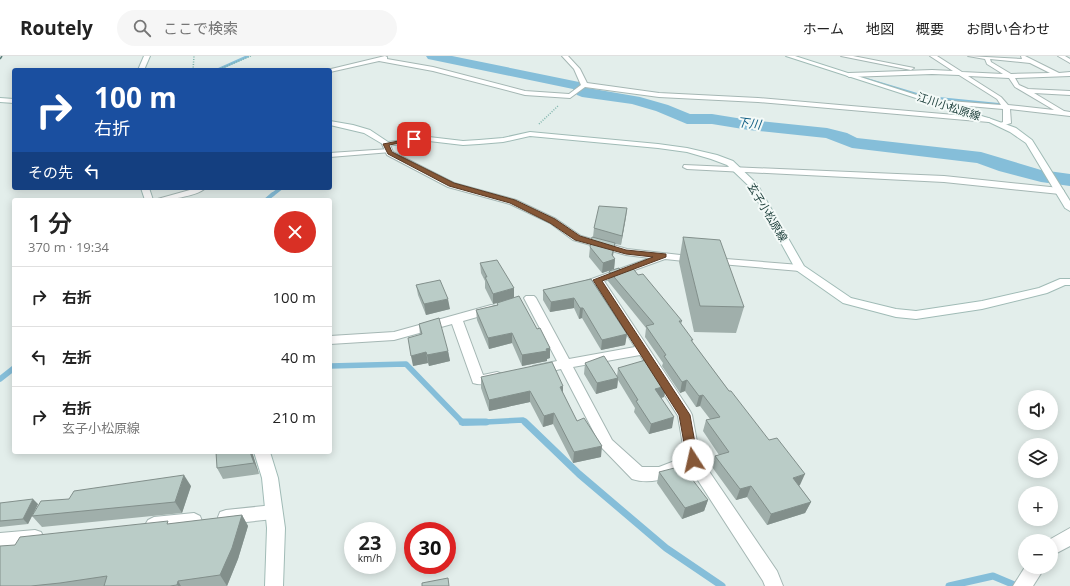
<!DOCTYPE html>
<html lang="ja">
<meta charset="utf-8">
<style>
body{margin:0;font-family:"Open Sans","Noto Sans JP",sans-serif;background:#f6f6f6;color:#222;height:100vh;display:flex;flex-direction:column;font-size:15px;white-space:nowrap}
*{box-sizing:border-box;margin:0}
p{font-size:13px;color:#767676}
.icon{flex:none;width:22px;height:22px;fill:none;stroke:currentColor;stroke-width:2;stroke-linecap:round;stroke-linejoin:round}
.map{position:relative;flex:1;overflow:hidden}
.details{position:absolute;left:12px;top:142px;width:320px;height:256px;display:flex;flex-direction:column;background:#fff;border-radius:4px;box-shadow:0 2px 10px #0003}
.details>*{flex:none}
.banner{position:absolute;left:12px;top:12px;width:320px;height:122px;border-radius:4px;box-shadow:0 2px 10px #0003;background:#1a4fa0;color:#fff;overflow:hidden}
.fabs{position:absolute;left:1018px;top:334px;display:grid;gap:8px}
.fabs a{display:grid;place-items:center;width:40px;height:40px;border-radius:50%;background:#fff;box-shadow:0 2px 10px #0003;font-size:20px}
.speed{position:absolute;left:344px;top:466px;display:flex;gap:8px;font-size:20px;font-weight:700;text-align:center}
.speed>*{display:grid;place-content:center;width:52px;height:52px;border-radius:50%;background:#fff;box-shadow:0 2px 10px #0003;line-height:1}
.speed small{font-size:10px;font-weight:400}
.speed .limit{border:6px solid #d22;background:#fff;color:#111}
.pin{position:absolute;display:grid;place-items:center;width:34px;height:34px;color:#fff;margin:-17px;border-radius:8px;box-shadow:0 2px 6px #0006}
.me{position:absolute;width:44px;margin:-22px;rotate:350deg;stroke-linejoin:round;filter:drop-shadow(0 0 3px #0008)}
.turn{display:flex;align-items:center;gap:14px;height:84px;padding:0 16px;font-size:18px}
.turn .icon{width:52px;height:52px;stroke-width:2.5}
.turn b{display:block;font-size:28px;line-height:34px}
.then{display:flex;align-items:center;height:38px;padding:0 16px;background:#0003;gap:8px;font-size:15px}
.round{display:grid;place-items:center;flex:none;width:42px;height:42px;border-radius:21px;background:#f6f6f6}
.headline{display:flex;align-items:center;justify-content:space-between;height:68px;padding:0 16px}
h1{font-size:24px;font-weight:600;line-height:30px}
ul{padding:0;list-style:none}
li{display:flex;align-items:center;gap:12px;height:60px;padding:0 16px;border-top:1px solid #e0e0e0}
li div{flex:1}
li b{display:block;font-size:15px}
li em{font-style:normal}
header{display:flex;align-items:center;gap:24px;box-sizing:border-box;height:56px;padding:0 20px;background:#fff;border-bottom:1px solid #e0e0e0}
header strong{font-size:19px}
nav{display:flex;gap:22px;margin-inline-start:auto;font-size:14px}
.search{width:280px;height:36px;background:#f6f6f6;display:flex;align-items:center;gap:10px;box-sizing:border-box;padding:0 14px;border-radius:22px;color:#767676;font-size:15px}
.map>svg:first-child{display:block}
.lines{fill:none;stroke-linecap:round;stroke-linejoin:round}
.stream-far4{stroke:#85bed9;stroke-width:2.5}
.stream-far3{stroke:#85bed9;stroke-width:3.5}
.stream-far2{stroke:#85bed9;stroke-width:4}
.stream-far1{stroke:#85bed9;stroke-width:5.5}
.stream{stroke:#85bed9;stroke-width:7}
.river{fill:#85bed9;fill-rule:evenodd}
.lane-casing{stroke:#a5b7b4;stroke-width:2}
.street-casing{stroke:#a5b7b4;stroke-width:2}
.secondary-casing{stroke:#a0bbb6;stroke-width:2}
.path{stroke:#80b5ad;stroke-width:1.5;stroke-dasharray:1 1.5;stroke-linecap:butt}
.lane{fill:#fff;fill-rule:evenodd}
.street{fill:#fff;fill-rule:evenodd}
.secondary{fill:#fff;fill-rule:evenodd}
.rail{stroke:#5b7d79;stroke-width:1.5;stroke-dasharray:4 2;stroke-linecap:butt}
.wall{fill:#a0afab}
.shaded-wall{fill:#828f8b}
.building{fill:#baccc7;stroke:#828f8b}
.route{fill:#855737;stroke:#563924}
.labels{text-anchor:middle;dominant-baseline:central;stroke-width:4;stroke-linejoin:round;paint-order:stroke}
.far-street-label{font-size:11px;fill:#20423e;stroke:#f4faf8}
.far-water-label{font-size:12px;font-style:italic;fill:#135f84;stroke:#f4faf8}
</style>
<header>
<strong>Routely</strong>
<div class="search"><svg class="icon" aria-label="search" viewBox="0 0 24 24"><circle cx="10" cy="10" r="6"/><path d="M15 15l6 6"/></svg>ここで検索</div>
<nav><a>ホーム</a><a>地図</a><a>概要</a><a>お問い合わせ</a></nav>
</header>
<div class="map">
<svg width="1070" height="530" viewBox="0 0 1070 530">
<rect width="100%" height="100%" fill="#e3eeeb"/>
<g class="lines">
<g class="stream-far4">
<path d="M217 14 248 0"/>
<path d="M856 20 926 41 1006 49"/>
</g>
<path class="stream-far3" d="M272 139 281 132"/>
<path class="stream-far2" d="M266 144 273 138"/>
<g class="stream-far1">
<path d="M330 310 406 308 463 367"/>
<path d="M0 323 14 312"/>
<path d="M466 367 523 364 526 367"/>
</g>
<g class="stream">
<path d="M462 366H486"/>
<path d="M525 366 579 418 666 492 722 530"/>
<path d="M949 530 993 520 1017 530"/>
</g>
<path class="river" d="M426 0H452L579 26 584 27 588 32 640 41 668 49 690 58H712L749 64 827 72 847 77 857 82 981 96 1041 114 1070 118V130L1041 126 999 115 977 107 852 92 826 82 749 74 712 68H687L656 55 632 48 582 41 577 39 573 33 433 4 428 3Z"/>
<defs>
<g id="lane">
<path d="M389 93 391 94V96L330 101V97Z"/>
<path d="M197 132H206C195 141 168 144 154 144Z"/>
</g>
<g id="street">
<path d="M385 0 387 1V3L433 11 525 35 569 38 581 29 574 13 562 0H568L580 13 587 27 659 37 758 42 989 62 992 64 989 66 758 46 659 41 585 31 570 42 525 39 433 15 379 5 330 16V14H327Z"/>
<path d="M841 0H853L914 12 911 14Z"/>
<path d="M930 0H937L962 16 1003 18 987 8 985 3 968 0 1022 3 1021 0H1025L1059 17 1070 16V20L1015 22 1019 29 1028 33 1070 35V39L1034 37 1064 55 1070 56V60L1010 53 1011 67 1002 70 998 68 1003 66V53L934 47 933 46 936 44 1001 49 997 43 959 19 932 18 849 21 846 19 849 17 932 14 953 15ZM990 3 1030 7 1050 17 1011 18 991 6ZM968 20 1009 22 1015 31 1054 54 1008 49 1001 41Z"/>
<path d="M1058 0H1065L1070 3V7Z"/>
<path d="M383 86H389L393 96 454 127 516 144 556 163 581 180 627 193 698 201 699 203 698 205 694 206 665 203 604 225 690 355 692 359 700 402 777 515 783 530H765L763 525 690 412C671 420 653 430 632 423L602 392 561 313 538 318 533 316 531 313 533 310 557 305 524 242 526 240H534L536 242 569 303 635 291 596 229 590 230 584 227 586 225 650 202 626 199 573 184 550 167 510 148 448 131 387 99 382 88ZM640 299 678 360 685 401 659 411H642L612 384 573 311Z"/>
<path d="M684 109 944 120 1060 132 1064 135 1060 138 944 126 687 113 683 111Z"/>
<path d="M713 202 800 209 805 212 800 215 709 207 708 205 709 203Z"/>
<path d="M491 249 495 250 497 253 495 256 463 265 483 319 497 316 502 318 504 321 502 324C493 327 482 330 473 327L452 268 394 284 330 288V280L394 276Z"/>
<path d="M274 449 280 451 282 456 280 461 274 463 226 468 220 466 218 461 220 456 226 454Z"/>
<path d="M194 457 200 460 202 465 200 470 194 473 154 477 148 474 145 469 148 464 154 461Z"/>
<path d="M1070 472V490L1051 500V485H1047Z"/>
<path d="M35 474 41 476 44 482 41 488 35 490 0 493V477Z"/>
<path d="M1025 511H1045L1033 530H1013Z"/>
</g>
<g id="secondary">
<path d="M144 0H150L144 14H138Z"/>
<path d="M786 0H795L991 63 1016 72 1032 84 1070 145V155L1065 152 1026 87 1010 76 987 65Z"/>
<path d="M0 42 14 43V47L0 46Z"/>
<path d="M330 65 353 69 370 74 388 86 429 81 463 85 479 84 503 82 530 76 658 88 687 92 717 99 733 105 757 128 804 210 851 242 896 253 916 255 982 245 1039 232 1060 223H1070V229H1065L1047 237 982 253 916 263 896 261 843 247 796 214 750 131 727 109 711 103 687 96 658 92 530 80 503 86 479 88 463 89 429 85 386 90 364 77 330 69Z"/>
<path d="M141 132H149L153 144H145Z"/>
<path d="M254 396H270L278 422 285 472 283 530H265L267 472 262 422Z"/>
</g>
</defs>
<use href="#lane" class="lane-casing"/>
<use href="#street" class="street-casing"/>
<use href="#secondary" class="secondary-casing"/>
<g class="path">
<path d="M193 14 194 0"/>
<path d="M223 14 222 12 251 0"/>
<path d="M539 68 558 50"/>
</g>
<use href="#lane" class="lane"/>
<use href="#street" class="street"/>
<use href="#secondary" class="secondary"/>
<path class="rail" d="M0 3 2 0"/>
</g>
<g class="wall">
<path d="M627 152 621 189 615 188 613 200 615 203 614 213 602 217 589 201 590 191 593 181 594 172Z"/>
<path d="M683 181 744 251 736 277 694 276 679 206Z"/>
<path d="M480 207 514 232V242L537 273 550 292V302L547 303V305L522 310 512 287 489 293 477 264 476 254 497 249V247L493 248 485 232V225L481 217Z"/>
<path d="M620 214 638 219 682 265 681 268 693 287 800 429 799 430 811 446 805 457 767 469 747 441 736 444 712 411 715 400 719 399 703 375 706 364 710 363 700 350 696 351 685 335 680 337 662 310 663 307 645 281 646 272 608 225 609 215Z"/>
<path d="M591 223 627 278 625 289 601 294 582 262 579 263 574 252 550 256 543 244V234Z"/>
<path d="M416 229 450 253 426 259 418 239Z"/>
<path d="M419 268 448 295 450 305 429 310 428 307 413 310 420 279Z"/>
<path d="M585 307 617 320 618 312 666 330 664 341 661 342 672 372 649 378 634 356 635 352 618 324 617 332 596 338 584 318Z"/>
<path d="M481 321 563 337 577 365 601 401 573 407 553 368 543 371 530 346 489 355 481 332Z"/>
<path d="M252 396 259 418 223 423 217 412Z"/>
<path d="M659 416 708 444 704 455 682 463 657 427Z"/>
<path d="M191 430 182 457 42 471 32 460 69 443Z"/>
<path d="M0 447 38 448 28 468 0 471Z"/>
<path d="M242 459 248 470 238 503 227 530H0L15 489 170 468Z"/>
</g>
<g class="shaded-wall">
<path d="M627 152 626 161 621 189 622 180Z"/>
<path d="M615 187 612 204 615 203 614 213 602 217 603 207 612 199Z"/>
<path d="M514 232V242L493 248V238Z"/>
<path d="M574 242V252L550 256 551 246Z"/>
<path d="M448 243 450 253 426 259 424 248Z"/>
<path d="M580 252H583L582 262 579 263Z"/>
<path d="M512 277V287L489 293 488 282Z"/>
<path d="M627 278 625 289 601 294 602 284Z"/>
<path d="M550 292V302L547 303V305L522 310V299Z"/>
<path d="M448 295 450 305 429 310 427 299Z"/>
<path d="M426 296 428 307 413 310 411 300Z"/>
<path d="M618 322 617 332 596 338 597 327Z"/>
<path d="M687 324 685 335 680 337 682 326Z"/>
<path d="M563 330V341L560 331Z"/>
<path d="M666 330 664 341 653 344 655 333Z"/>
<path d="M530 335V346L489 355V344Z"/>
<path d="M703 339 700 350 696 351 699 340Z"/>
<path d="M554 357 553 368 543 371 544 360Z"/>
<path d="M674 361 672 372 649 378 651 368Z"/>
<path d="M602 390 601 401 573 407 574 396Z"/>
<path d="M250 396H252L259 418 254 407Z"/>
<path d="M805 418 800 429 788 433 793 422Z"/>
<path d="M184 419 191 430 182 457 175 446Z"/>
<path d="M751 430 747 441 736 444 740 433Z"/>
<path d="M33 443 38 448 28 468 23 463Z"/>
<path d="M708 444 704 455 682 463 685 452Z"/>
<path d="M811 446 805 457 767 469 771 458Z"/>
<path d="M242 459 248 470 238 503 227 530 220 519Z"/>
<path d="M178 525 181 530H178L177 529Z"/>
</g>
<g class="building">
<path d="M599 150 627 152 622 180 594 172Z"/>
<path d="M592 181 615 187 612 199 615 203 603 207 590 191Z"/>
<path d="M683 181 720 184 744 251 700 250Z"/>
<path d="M497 204 514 232 493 238 485 221H487L480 207Z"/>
<path d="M632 211 638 219 643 218 682 265H679L693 284H691L729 335H731L769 384 777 382 805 418 793 422 811 446 771 458 751 430 740 433 715 400 729 396 706 364 720 361 703 339 699 340 687 324 682 326 664 300 666 299 646 270 654 268 609 215 619 212 620 214Z"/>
<path d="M591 223 627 278 602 284 583 252H580L574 242 551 246 543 234Z"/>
<path d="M440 224 448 243 424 248 416 229Z"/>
<path d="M519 240 537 273 540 272 550 292 546 293 547 295 522 299 512 277 488 282 476 254 498 249 497 247Z"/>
<path d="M439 262 448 295 427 299 426 296 411 300 408 282 422 278 419 268Z"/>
<path d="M604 300 618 322 597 327 585 307Z"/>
<path d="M649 303 666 330 655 333 674 361 651 368 636 345 638 344 618 312Z"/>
<path d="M552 306 563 330 560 331 577 365 584 362 602 390 574 396 554 357 544 360 530 335 489 344 481 321Z"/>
<path d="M216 396H250L254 407 217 412Z"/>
<path d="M682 410 708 444 685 452 659 416Z"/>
<path d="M184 419 175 446 32 460 41 445 69 443 74 435Z"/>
<path d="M33 443 23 463 0 465V447Z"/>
<path d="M242 459 232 492 220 519 178 525 177 529 170 530H104L107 520 60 527 31 530H0V490L15 489 20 481 168 465 167 468Z"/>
<path d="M448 522 449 530H422V527Z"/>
</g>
<path class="route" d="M414 82H417V84L389 89 392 96 454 127 515 144 555 163 580 180 626 194 666 198V201L602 225 690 359 698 404 697 407 693 409 688 407 687 404 679 359 593 224 653 201 626 198 575 184 550 167 510 147 449 130 388 98 383 88Z"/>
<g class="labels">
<g class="far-street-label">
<text transform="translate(949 50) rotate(18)">江川小松原線</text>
<text transform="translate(768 156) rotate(59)">玄子小松原線</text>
</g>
<g class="far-water-label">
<text transform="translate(749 67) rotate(7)">下川</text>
</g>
</g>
</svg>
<div class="fabs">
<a><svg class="icon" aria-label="sound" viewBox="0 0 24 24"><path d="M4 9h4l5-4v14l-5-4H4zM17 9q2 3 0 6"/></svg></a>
<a><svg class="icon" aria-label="layers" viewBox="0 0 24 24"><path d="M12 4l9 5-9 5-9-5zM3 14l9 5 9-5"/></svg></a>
<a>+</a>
<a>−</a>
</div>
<div class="speed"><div>23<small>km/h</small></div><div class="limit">30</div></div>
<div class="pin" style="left:414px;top:83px;background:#d93025"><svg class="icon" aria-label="arrive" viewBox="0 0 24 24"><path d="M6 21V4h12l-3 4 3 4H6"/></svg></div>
<svg class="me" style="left:693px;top:404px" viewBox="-20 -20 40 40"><circle r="19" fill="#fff"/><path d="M0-13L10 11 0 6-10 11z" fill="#855737"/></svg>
<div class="banner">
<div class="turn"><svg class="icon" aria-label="right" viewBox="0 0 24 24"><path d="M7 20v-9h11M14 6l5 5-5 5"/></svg><div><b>100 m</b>右折</div></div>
<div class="then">その先<svg class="icon" aria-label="left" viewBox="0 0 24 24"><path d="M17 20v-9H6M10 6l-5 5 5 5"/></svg></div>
</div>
<section class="details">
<div class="headline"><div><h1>1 分</h1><p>370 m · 19:34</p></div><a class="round" style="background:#d93025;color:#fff"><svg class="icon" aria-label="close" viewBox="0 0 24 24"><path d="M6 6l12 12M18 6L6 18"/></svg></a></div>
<ul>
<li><svg class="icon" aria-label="right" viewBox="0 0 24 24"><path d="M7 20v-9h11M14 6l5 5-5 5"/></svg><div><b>右折</b></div><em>100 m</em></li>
<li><svg class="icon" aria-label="left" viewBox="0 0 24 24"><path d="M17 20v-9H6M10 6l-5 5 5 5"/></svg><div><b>左折</b></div><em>40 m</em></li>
<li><svg class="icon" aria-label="right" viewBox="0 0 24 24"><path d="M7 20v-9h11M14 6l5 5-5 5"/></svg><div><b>右折</b><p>玄子小松原線</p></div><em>210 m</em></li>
</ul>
</section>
</div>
